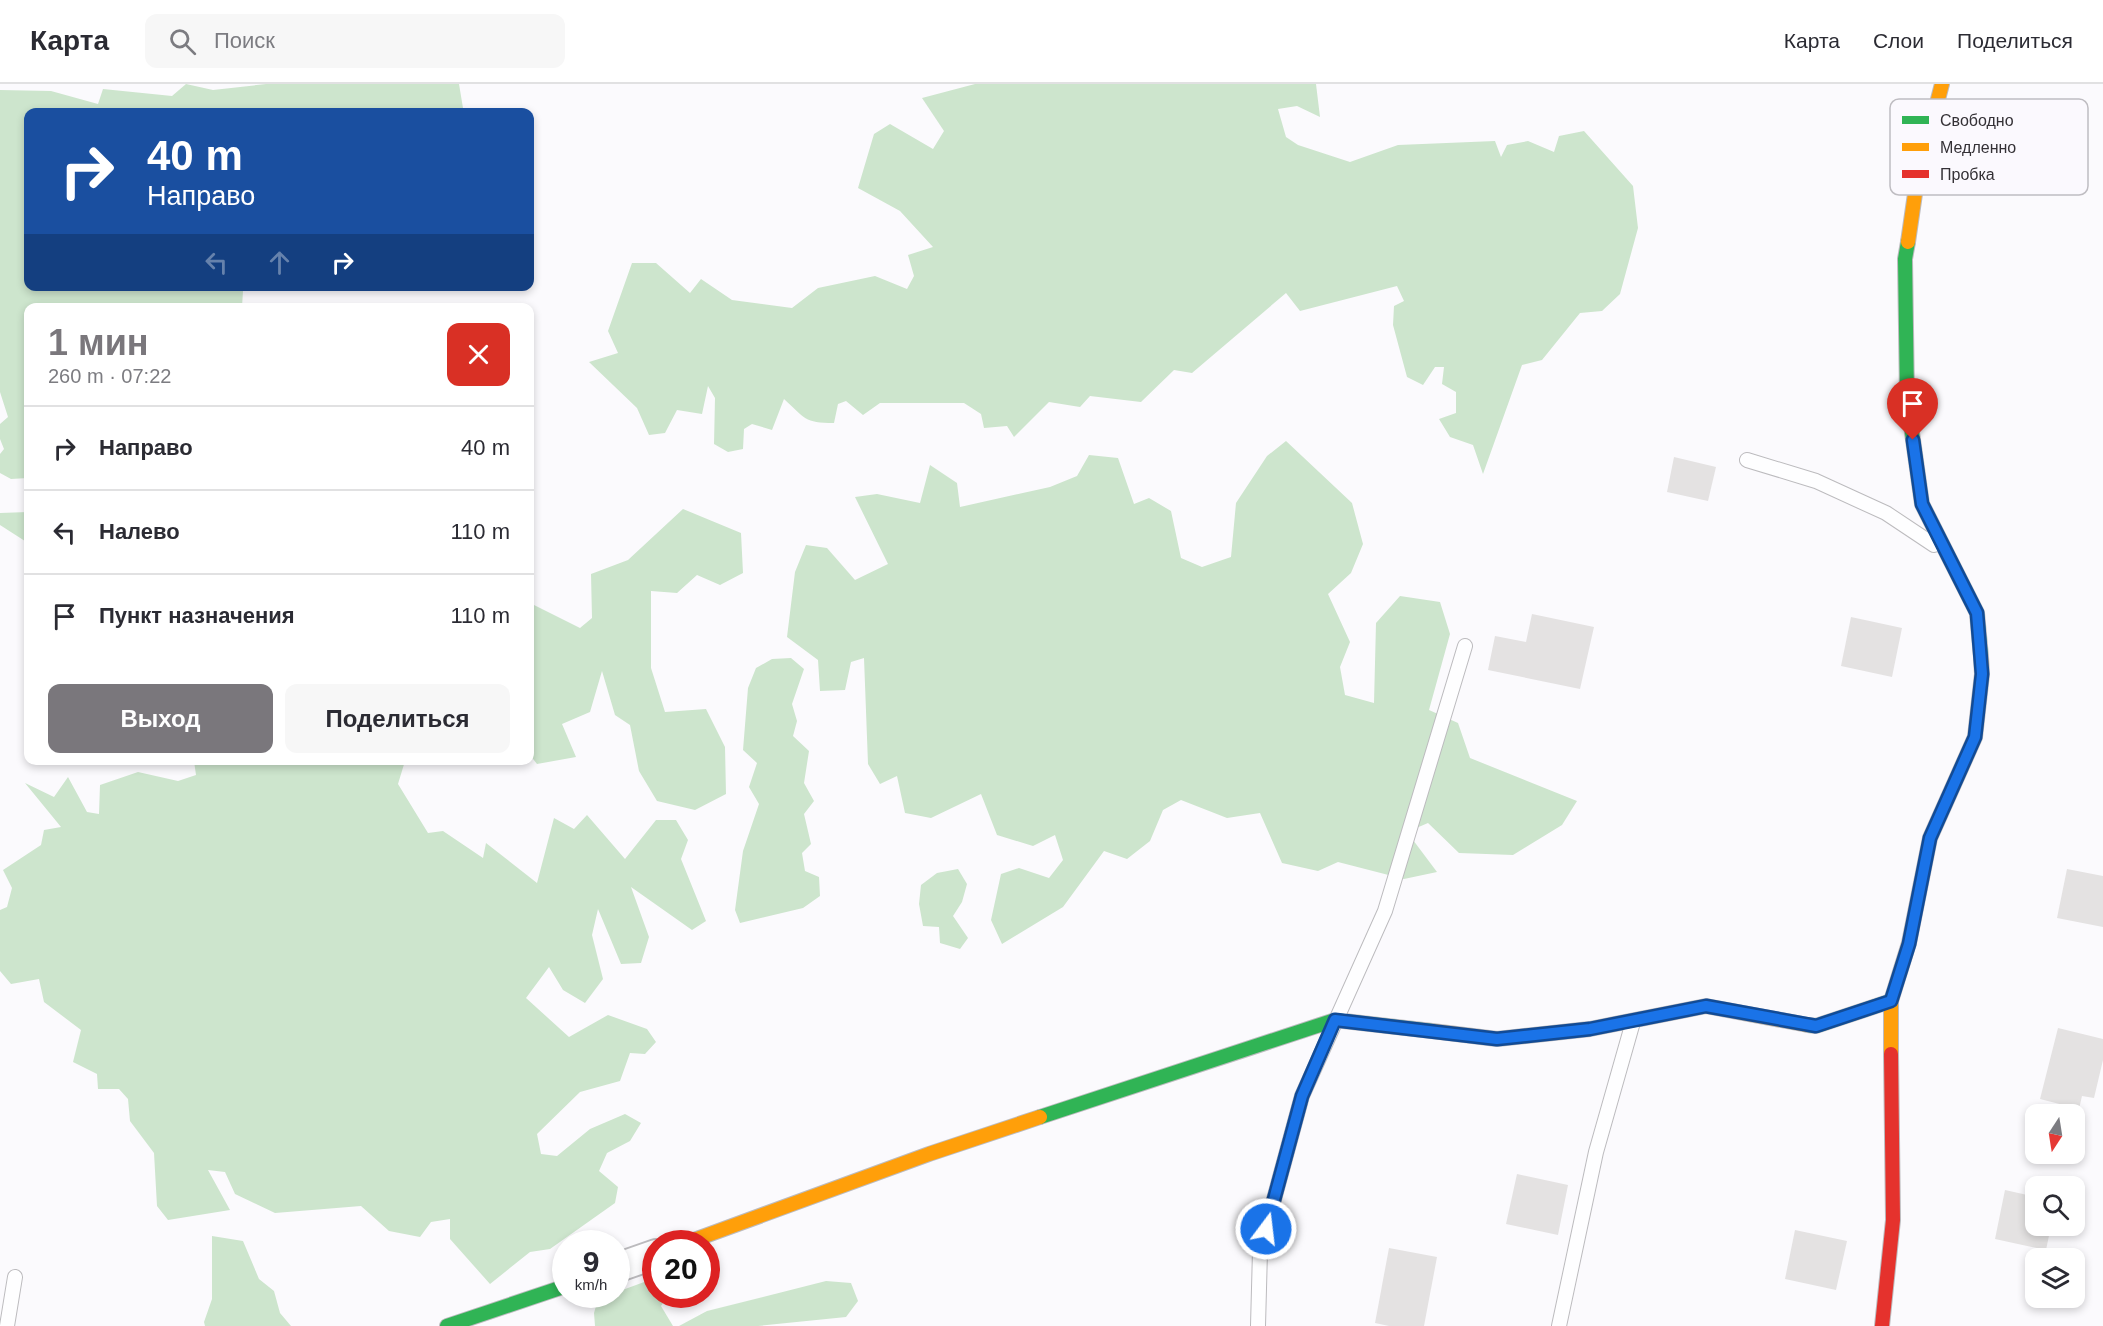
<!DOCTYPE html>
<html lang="ru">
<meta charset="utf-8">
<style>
body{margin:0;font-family:Helvetica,sans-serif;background:#f7f7f7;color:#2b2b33;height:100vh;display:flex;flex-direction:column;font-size:22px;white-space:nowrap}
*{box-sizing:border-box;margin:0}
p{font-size:20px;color:#7c7c81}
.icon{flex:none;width:33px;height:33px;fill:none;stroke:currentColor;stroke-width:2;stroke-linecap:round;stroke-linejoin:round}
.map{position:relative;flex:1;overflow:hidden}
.details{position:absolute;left:24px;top:219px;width:510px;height:462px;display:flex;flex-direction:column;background:#fff;border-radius:12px;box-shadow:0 3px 9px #0003}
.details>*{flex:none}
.hud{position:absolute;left:24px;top:24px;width:510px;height:183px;border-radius:12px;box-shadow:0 3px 9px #0003;background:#1a4fa0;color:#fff;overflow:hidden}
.needle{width:39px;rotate:192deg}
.fabs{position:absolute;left:2025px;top:1020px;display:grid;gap:12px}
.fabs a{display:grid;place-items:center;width:60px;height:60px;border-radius:12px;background:#fff;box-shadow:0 3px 9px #0003;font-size:30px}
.speed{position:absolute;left:552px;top:1146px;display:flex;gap:12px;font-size:30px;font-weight:700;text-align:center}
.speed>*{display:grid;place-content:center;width:78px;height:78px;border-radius:50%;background:#fff;box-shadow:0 3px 9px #0003;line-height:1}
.speed small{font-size:15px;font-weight:400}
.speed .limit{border:9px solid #d22;background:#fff;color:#111}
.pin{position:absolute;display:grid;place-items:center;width:51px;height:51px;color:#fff;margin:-62px -26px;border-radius:50% 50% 50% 0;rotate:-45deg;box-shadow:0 0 6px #0007}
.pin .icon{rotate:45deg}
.me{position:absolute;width:66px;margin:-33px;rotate:15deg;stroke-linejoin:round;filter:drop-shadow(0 0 4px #0008)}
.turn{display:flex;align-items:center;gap:21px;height:126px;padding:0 24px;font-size:27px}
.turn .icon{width:78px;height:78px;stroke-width:2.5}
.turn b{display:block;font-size:42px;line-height:51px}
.lanes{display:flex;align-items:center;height:57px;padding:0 24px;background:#0003;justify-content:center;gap:30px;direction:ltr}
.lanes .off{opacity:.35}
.round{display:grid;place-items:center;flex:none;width:63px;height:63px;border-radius:12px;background:#f7f7f7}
.summary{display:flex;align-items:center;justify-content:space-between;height:102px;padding:0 24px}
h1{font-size:36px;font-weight:800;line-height:45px;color:#7a777c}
.primary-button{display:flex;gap:12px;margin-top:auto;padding:12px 24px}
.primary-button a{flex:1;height:69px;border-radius:12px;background:#7a777c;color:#fff;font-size:24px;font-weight:800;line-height:69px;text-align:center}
.primary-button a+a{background:#f7f7f7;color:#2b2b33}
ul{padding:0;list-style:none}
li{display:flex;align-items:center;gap:18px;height:84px;padding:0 24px;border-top:2px solid #e1e1e2}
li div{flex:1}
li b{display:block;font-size:22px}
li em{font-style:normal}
header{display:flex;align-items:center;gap:36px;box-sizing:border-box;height:84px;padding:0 30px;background:#fff;border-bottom:2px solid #e1e1e2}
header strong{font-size:28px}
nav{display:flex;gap:33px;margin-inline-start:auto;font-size:21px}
.search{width:420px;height:54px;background:#f7f7f7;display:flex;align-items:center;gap:15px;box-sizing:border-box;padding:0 21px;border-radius:12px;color:#7c7c81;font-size:22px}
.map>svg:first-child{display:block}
.green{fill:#cde5cd}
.building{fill:#e4e2e2}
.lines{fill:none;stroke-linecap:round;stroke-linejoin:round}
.lane-casing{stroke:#bcbbbe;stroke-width:16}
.street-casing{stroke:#bcbbbe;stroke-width:32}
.fast-casing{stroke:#bcbbbe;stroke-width:16}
.slow-casing{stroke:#bcbbbe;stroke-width:16}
.jam-casing{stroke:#bcbbbe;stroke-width:16}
.lane{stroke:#fefeff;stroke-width:14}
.street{stroke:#fefeff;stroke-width:28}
.fast{stroke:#30b455;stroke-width:14}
.slow{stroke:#ff9f0a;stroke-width:14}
.jam{stroke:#e5322d;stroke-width:14}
.route-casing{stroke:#114b97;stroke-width:15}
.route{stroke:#1a73e8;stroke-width:10}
.key{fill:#fbf9fe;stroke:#bfbdc2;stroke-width:1.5}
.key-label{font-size:16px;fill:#343136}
</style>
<header>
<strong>Карта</strong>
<div class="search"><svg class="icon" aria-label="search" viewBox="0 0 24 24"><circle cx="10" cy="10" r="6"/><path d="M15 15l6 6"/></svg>Поиск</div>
<nav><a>Карта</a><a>Слои</a><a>Поделиться</a></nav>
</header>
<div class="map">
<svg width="2103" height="1242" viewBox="0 0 2103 1242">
<rect width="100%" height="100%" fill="#fbfafd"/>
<g class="green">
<path d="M186 0 213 6 266 0H459L463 24 460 28H28V202L246 203 243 207 242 223 28 224V394L11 395 0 389V370L4 365 0 355V340L8 333 0 308V6L51 7 98 20 103 5 172 12Z"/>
<path d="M975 0H1316L1320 33 1297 22 1278 25 1286 53 1298 61 1350 78 1398 61 1495 57 1501 73 1507 61 1528 57 1554 68 1559 52 1584 47 1633 102 1638 144 1620 210 1602 227 1580 229 1542 276 1522 281 1483 390 1473 361 1450 353 1439 335 1456 329V308L1442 300 1444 283H1435L1423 301 1407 293 1393 241 1394 222 1404 217 1397 202 1300 227 1286 209 1192 289 1174 286 1141 318 1090 312 1080 323 1049 318 1014 353 1007 342 984 344 981 330 964 319H880L863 331 846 317 838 320 834 339C804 339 805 334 784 315L772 346 752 340 744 345 743 365 728 368 714 360 715 314 708 302 702 330 677 326 665 349 649 351 637 324 589 278 618 269 608 247 632 179H656L690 209 701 195 732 216 792 224 818 204 875 192 907 205 914 192 908 171 933 163 900 127 858 104 874 50 890 40 933 65 944 47 922 14Z"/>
<path d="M1286 357 1352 419 1363 460 1351 489 1328 510 1350 558 1340 583 1345 611 1374 619 1376 539 1400 512 1440 518 1450 550 1429 626 1458 639 1470 674 1577 717 1562 741 1513 771 1459 769 1428 739 1407 748 1437 788 1404 795 1338 778 1318 787 1282 779 1260 729 1227 734 1181 716 1163 726 1150 757 1127 775 1104 767 1063 823 1002 860 991 836 1001 790 1019 784 1049 794 1063 776 1055 751 1033 762 997 751 981 710 931 734 905 729 897 692 880 700 868 680 864 574 851 578 845 606 820 607 818 576 787 553 795 488 806 461 827 464 855 496 888 480 855 413 877 410 920 419 930 381 957 399 960 423 1050 403 1077 392 1089 371 1118 374 1134 420 1149 414 1171 427 1181 474 1202 483 1231 473 1236 419 1267 372Z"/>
<path d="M683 425 741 449 743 489 720 501 697 491 677 509 651 507V584L665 628 706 625 725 663 726 710 695 726 657 717 639 687 630 641 615 631 602 587 590 628 562 640 576 673 537 680 530 671V519L580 544 592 534 591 490 628 476Z"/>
<path d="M28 428V459L0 441V429Z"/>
<path d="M791 574 804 585 792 620 797 637 793 652 809 667 804 699 814 717 804 730 811 760 802 769 805 787 819 793 820 812 803 824 740 839 735 826 743 767 759 720 749 703 757 679 743 666 748 604 756 584 772 575Z"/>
<path d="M405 677 398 700 428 749 443 747 483 774 486 759 537 799 554 734 574 745 587 731 625 775 656 736H676L688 756 681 775 706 837 692 846 631 803 649 853 641 879 621 880 598 825 592 851 603 895 585 919 563 906 549 883 526 914 569 953 608 931 647 945 656 958 645 970 630 969 620 997 580 1008 537 1050 541 1070 557 1072 590 1045 625 1030 641 1039 630 1057 607 1069 599 1087 618 1103 615 1119 550 1165 530 1168 490 1200 450 1155V1135L431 1138 420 1153 389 1147 361 1122 275 1129 235 1110 225 1088 208 1086 230 1126 168 1136 157 1122 154 1069 130 1037 128 1015 119 1005H98L97 990 73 978 81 946 44 918 39 895 11 900 0 887V826L7 823 12 804 3 786 41 761 44 746 61 743 25 699 54 713 68 693 87 728 99 730 100 701 138 688 178 697 196 691 194 677Z"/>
<path d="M958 785 967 800 962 818 953 832 968 854 960 865 940 859 939 843 923 842 919 820 921 801 937 789Z"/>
<path d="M212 1152 243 1157 259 1195 274 1207 280 1229 291 1242H205L204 1238 212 1215Z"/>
<path d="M655 1194 656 1210 667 1211 668 1212 661 1222 673 1242H595L594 1229 598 1215 610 1211 616 1210 617 1208Z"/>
<path d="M826 1197 851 1199 858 1217 846 1233 758 1242H679L707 1227Z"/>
</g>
<g class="building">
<path d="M1674 373 1716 383 1708 417 1667 408Z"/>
<path d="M1532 530 1594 543 1580 605 1488 586 1495 552 1526 558Z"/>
<path d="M1851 533 1902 544 1892 593 1841 582Z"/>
<path d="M2067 785 2103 792V843L2057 834Z"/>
<path d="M2058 944 2103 955V976L2094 1014 2082 1012 2079 1025 2040 1015Z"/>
<path d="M1517 1090 1568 1101 1558 1151 1506 1140Z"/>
<path d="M2005 1106 2036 1113V1142H2051L2046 1166 1995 1155Z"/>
<path d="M1795 1146 1847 1157 1836 1206 1785 1195Z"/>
<path d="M1389 1164 1437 1173 1424 1242H1389L1375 1239Z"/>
</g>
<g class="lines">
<defs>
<g id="lane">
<path d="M1747 376 1816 397 1886 429 1934 461"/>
<path d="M7 1242 15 1193"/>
<path d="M1258 1242 1260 1167 1302 1012 1385 827 1465 562"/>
<path d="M1559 1242 1596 1068 1633 938"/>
</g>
<path id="street" d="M616 1184 656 1170"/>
<g id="fast">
<path d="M1908 158 1905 175 1907 313 1922 420 1977 529 1981 573"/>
<path d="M1808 941 1816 942 1891 917"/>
<path d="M1040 1033 1335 936 1432 947"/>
<path d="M447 1242 566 1202"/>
</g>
<g id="slow">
<path d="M1908 158 1917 96 1942 0"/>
<path d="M1432 947 1497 955 1590 945 1706 922 1808 941"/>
<path d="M1891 970V917L1909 859 1930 754 1975 653 1982 590 1981 573"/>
<path d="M683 1160 929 1070 1040 1033"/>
</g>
<path id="jam" d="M1882 1242 1893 1136 1891 970"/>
</defs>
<use href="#lane" class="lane-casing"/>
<use href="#street" class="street-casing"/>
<use href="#fast" class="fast-casing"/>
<use href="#slow" class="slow-casing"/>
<use href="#jam" class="jam-casing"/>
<use href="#lane" class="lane"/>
<use href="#street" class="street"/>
<use href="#fast" class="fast"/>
<use href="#slow" class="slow"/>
<use href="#jam" class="jam"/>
</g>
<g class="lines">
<defs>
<path id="route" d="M1266 1145 1302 1012 1335 936 1497 955 1590 945 1706 922 1816 942 1891 917 1909 860 1930 754 1975 653 1982 590 1977 529 1922 420 1913 356"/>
</defs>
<use href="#route" class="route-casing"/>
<use href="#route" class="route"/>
</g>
<rect x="1890" y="15" width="198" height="96" rx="9" class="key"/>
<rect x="1902" y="32" width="27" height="8" fill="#30b455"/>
<rect x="1902" y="59" width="27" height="8" fill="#ff9f0a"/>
<rect x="1902" y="86" width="27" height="8" fill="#e5322d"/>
<g class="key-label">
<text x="1940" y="42">Свободно</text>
<text x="1940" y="69">Медленно</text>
<text x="1940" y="96">Пробка</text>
</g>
</svg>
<div class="fabs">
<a><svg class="needle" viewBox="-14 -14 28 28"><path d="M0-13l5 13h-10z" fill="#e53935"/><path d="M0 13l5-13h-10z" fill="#7c7c81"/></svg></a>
<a><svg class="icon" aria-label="search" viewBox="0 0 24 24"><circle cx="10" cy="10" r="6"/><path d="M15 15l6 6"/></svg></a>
<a><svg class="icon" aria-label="layers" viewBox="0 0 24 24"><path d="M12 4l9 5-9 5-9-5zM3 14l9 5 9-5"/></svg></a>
</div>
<div class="speed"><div>9<small>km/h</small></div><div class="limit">20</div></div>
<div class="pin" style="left:1913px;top:356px;background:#d93025"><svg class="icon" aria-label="arrive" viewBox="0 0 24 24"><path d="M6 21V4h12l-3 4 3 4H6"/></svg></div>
<svg class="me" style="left:1266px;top:1145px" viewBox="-20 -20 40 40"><circle r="17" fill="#1a73e8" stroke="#fff" stroke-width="3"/><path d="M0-11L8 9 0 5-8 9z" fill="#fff"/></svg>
<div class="hud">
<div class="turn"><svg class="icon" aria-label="right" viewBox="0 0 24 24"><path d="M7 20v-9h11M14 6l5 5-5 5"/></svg><div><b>40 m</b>Направо</div></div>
<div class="lanes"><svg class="icon off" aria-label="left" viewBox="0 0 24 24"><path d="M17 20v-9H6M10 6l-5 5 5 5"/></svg><svg class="icon off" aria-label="ahead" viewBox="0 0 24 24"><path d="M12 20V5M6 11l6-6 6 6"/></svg><svg class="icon" aria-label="right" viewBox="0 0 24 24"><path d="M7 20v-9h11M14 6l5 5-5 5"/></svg></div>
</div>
<section class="details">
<div class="summary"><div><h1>1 мин</h1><p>260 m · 07:22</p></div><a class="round" style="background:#d93025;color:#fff"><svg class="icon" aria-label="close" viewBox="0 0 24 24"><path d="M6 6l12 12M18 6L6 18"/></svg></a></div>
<ul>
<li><svg class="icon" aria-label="right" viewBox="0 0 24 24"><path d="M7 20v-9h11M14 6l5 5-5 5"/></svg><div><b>Направо</b></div><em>40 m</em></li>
<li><svg class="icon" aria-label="left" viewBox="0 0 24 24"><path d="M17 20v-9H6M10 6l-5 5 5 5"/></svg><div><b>Налево</b></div><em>110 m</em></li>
<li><svg class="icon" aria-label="arrive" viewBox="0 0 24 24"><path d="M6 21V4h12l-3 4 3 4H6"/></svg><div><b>Пункт назначения</b></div><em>110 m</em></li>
</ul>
<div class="primary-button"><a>Выход</a><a>Поделиться</a></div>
</section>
</div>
